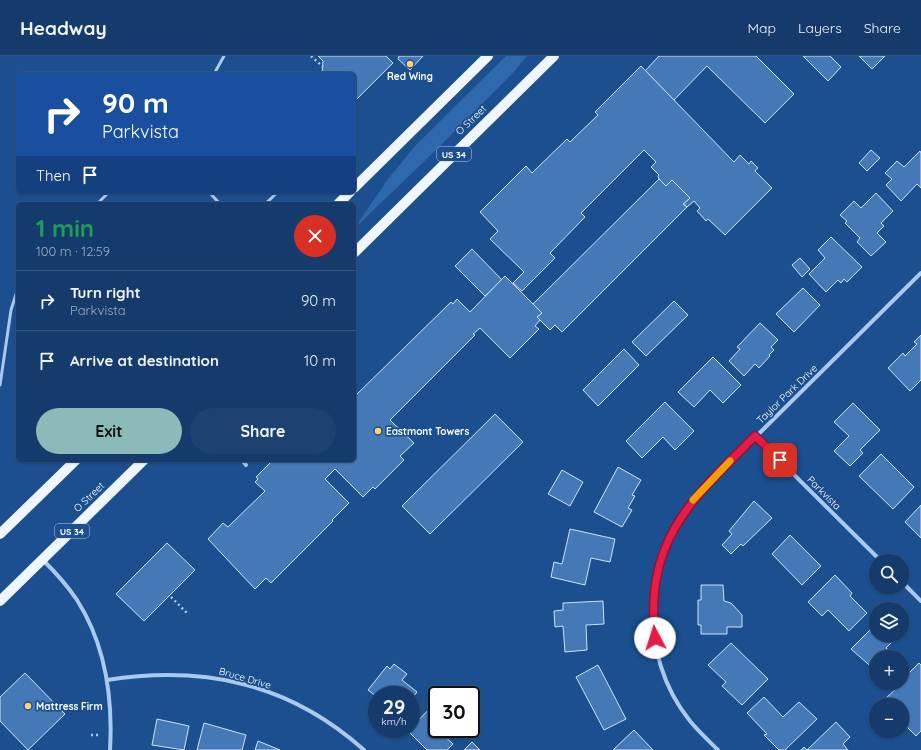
<!DOCTYPE html>
<meta charset="utf-8">
<style>
body{margin:0;font-family:Quicksand,sans-serif;background:#1d4271;color:#f1f3f6;height:100vh;display:flex;flex-direction:column;font-size:15px;white-space:nowrap}
*{box-sizing:border-box;margin:0}
p{font-size:13px;color:#9dadc1}
.icon{flex:none;width:22px;height:22px;fill:none;stroke:currentColor;stroke-width:2;stroke-linecap:round;stroke-linejoin:round}
.map{position:relative;flex:1;overflow:hidden}
.sheet{position:absolute;left:16px;top:146px;width:340px;height:260px;display:flex;flex-direction:column;background:#143b6b;border-radius:6px;box-shadow:0 1px 3px #0004,0 0 0 1px #33557e}
.sheet>*{flex:none}
.banner{position:absolute;left:16px;top:16px;width:340px;height:122px;border-radius:6px;box-shadow:0 1px 3px #0004,0 0 0 1px #33557e;background:#1a4fa0;color:#fff;overflow:hidden}
.tools{position:absolute;left:869px;top:498px;display:grid;gap:8px}
.tools a{display:grid;place-items:center;width:40px;height:40px;border-radius:50%;background:#143b6b;box-shadow:0 1px 3px #0004,0 0 0 1px #33557e;font-size:20px}
.speed{position:absolute;left:368px;top:630px;display:flex;gap:8px;font-size:20px;font-weight:700;text-align:center}
.speed>*{display:grid;place-content:center;width:52px;height:52px;border-radius:50%;background:#143b6b;box-shadow:0 1px 3px #0004,0 0 0 1px #33557e;line-height:1}
.speed small{font-size:10px;font-weight:400}
.speed .limit{border:2px solid #111;border-radius:6px;background:#fff;color:#111}
.pin{position:absolute;display:grid;place-items:center;width:34px;height:34px;color:#fff;margin:-17px;border-radius:8px;box-shadow:0 2px 6px #0006}
.me{position:absolute;width:44px;margin:-22px;rotate:355deg;stroke-linejoin:round;filter:drop-shadow(0 0 3px #0008)}
.turn{display:flex;align-items:center;gap:14px;height:84px;padding:0 20px;font-size:18px}
.turn .icon{width:52px;height:52px;stroke-width:2.5}
.turn b{display:block;font-size:28px;line-height:34px}
.then{display:flex;align-items:center;height:38px;padding:0 20px;background:#0003;gap:8px;font-size:15px}
.round{display:grid;place-items:center;flex:none;width:42px;height:42px;border-radius:21px;background:#1d4271}
.overview{display:flex;align-items:center;justify-content:space-between;height:68px;padding:0 20px}
h1{font-size:24px;font-weight:700;line-height:30px;color:#1e9e55}
.cta{display:flex;gap:8px;margin-top:auto;padding:8px 20px}
.cta a{flex:1;height:46px;border-radius:24px;background:#8bbbb9;color:#111;font-size:16px;font-weight:700;line-height:46px;text-align:center}
.cta a+a{background:#1d4271;color:#f1f3f6}
ul{padding:0;list-style:none}
li{display:flex;align-items:center;gap:12px;height:60px;padding:0 20px;border-top:1px solid #33557e}
li div{flex:1}
li b{display:block;font-size:15px}
li em{font-style:normal}
header{display:flex;align-items:center;gap:24px;box-sizing:border-box;height:56px;padding:0 20px;background:#143b6b;border-bottom:1px solid #33557e}
header strong{font-size:19px}
nav{display:flex;gap:22px;margin-inline-start:auto;font-size:14px}
.map>svg:first-child{display:block}
.green{fill:#2e69ad}
.building{fill:#4478b7;stroke:#cfe3fa}
.lines{fill:none;stroke-linecap:round;stroke-linejoin:round}
.path{stroke:#a9c9ee;stroke-width:2.5;stroke-dasharray:2 3;stroke-linecap:butt}
.service{stroke:#a9c9ee;stroke-width:3}
.minor{stroke:#a9c9ee;stroke-width:4}
.primary{stroke:#f0f6ff;stroke-width:10}
.route-casing{stroke:#92132f;stroke-width:10}
.route{stroke:#e11d48;stroke-width:7}
.slow{stroke:#f59e0b;stroke-width:7}
.poi-dot{fill:#ffd166;stroke:#1b4f8f;stroke-width:1.5}
.labels{text-anchor:middle;dominant-baseline:central;stroke-width:3.5;stroke-linejoin:round;paint-order:stroke}
.shield{fill:#1b4f8f;stroke:#bbcadd;stroke-width:1}
.shield-label{font-size:9px;font-weight:bold;fill:#fff}
.poi-label{font-size:10px;font-weight:bold;fill:#fff;stroke:#1b4f8f;text-anchor:start}
.street-label{font-size:10px;fill:#fff;stroke:#1b4f8f}
</style>
<header>
<strong>Headway</strong>
<nav><a>Map</a><a>Layers</a><a>Share</a></nav>
</header>
<div class="map">
<svg width="921" height="694" viewBox="0 0 921 694">
<rect width="100%" height="100%" fill="#1b4f8f"/>
<path class="green" d="M506 0H527L511 19 433 97 359 168 358 167 388 123 416 89Z"/>
<g class="building">
<path d="M318 0H386L393 7 354 46V18H322L323 5Z"/>
<path d="M399 0H423L410 14 398 3Z"/>
<path d="M659 0H756L794 38 765 67 707 10 674 44 645 15Z"/>
<path d="M803 0H830L841 11 828 25Z"/>
<path d="M859 0H885L872 13Z"/>
<path d="M641 10 734 106 740 99 749 108 751 105 758 112 755 115 772 132 725 179 708 163 706 165 697 155 700 152 694 145 687 151 683 148 690 142 672 124 666 130 659 123 658 120 659 119 651 111 656 106 644 94 581 157 585 161 550 197 555 202 522 235 513 227 524 216 490 183 498 175 480 156 526 110 532 117 567 83 570 86 598 59 595 56Z"/>
<path d="M871 94 880 102 867 115 859 107Z"/>
<path d="M920 95 921 97V132L917 128 901 145 886 129 892 123 885 117 897 105 904 111Z"/>
<path d="M659 123 666 130 672 124 690 142 683 148 687 151 562 276 555 269 550 274 537 261 542 257 533 248Z"/>
<path d="M876 137 893 155 881 167 884 170 877 177 886 186 871 200 857 186 860 182 845 167 847 165 840 159 854 145 861 152Z"/>
<path d="M831 181 862 211 847 226 844 223 841 227 838 224 826 236 809 218 825 202 818 194Z"/>
<path d="M472 193 502 224 485 240 455 210Z"/>
<path d="M800 202 810 213 802 221 792 209Z"/>
<path d="M505 220 542 257 537 261 540 264 535 270 539 273 510 302 480 272 473 278 475 279 390 364 414 387 400 400 404 404 375 433 373 431 363 441 335 413 325 423 349 447 332 464 333 465 271 527 266 522 255 533 208 483 223 467 228 471 265 435 255 426 258 423 256 421 273 404H354V341L451 246 453 248 457 243 470 256Z"/>
<path d="M803 232 820 249 794 276 776 258Z"/>
<path d="M674 245 688 259 646 300 632 286Z"/>
<path d="M760 267 778 284 771 291 774 294 769 299 770 300 759 312 755 308 744 320 729 305 740 293 737 291Z"/>
<path d="M921 279V324L910 335 888 312 903 297 905 300 917 288 914 286Z"/>
<path d="M624 293 639 309 598 350 583 334Z"/>
<path d="M713 301 741 329 723 347 710 334 694 351 678 336Z"/>
<path d="M665 346 694 375 675 394 663 381 642 402 626 385Z"/>
<path d="M853 347 880 374 860 394 863 397 850 410 834 395 849 380 834 366Z"/>
<path d="M495 358 523 386 430 478 402 450Z"/>
<path d="M881 398 914 431 893 453 859 420Z"/>
<path d="M618 411 641 424 632 439 635 440 628 452 632 454 622 471 594 456Z"/>
<path d="M562 414 583 426 570 450 548 438Z"/>
<path d="M754 445 772 462 743 490 741 488 731 498 722 489 732 478 729 475Z"/>
<path d="M921 449V482L905 466Z"/>
<path d="M570 473 615 483 610 506 591 502 585 529 551 521 554 506 562 508Z"/>
<path d="M790 479 821 510 802 529 772 498Z"/>
<path d="M167 487 195 514 144 565 116 538Z"/>
<path d="M835 519 852 537 850 540 867 557 849 575 828 554 822 560 808 546Z"/>
<path d="M701 529H723L724 545 731 547 742 559V571H727V578H701V569H698V544H701Z"/>
<path d="M603 545 604 568 586 569 587 594 565 596 563 570 555 571 554 555 563 554V547Z"/>
<path d="M876 568V579H889L894 584 886 592 897 601H876V615L851 593Z"/>
<path d="M731 587 768 623 742 649 722 630 726 626 708 609Z"/>
<path d="M919 607 921 609V675L916 680 902 666V649H885L882 646 902 627V624Z"/>
<path d="M394 608 407 618 402 624 417 636 411 643V639H377V641L368 634 387 610 390 613Z"/>
<path d="M598 609 626 663 604 674 576 621Z"/>
<path d="M25 617 65 658 28 694 0 665V641Z"/>
<path d="M764 641 783 661 799 646 817 663 785 694H779L764 679 767 678 747 657Z"/>
<path d="M437 645V673H445L441 677 453 688 447 694H427L408 675Z"/>
<path d="M157 663 189 670 184 694 152 689Z"/>
<path d="M836 666 850 681 843 688 848 694H801L804 691 807 694Z"/>
<path d="M204 667 246 679 242 694H197Z"/>
<path d="M634 674 653 694H613Z"/>
<path d="M258 685 280 694H255Z"/>
<path d="M472 686 480 694H464Z"/>
</g>
<g class="lines">
<g class="path">
<path d="M311 0 323 11"/>
<path d="M171 541 188 558"/>
<path d="M91 679H99"/>
</g>
<g class="service">
<path d="M214 18 224 0"/>
<path d="M209 136 220 148"/>
<path d="M97 148 109 136"/>
<path d="M265 148 278 136"/>
<path d="M0 329 11 254 18 232"/>
</g>
<g class="minor">
<path d="M755 380 881 505"/>
<path d="M242 404 246 409"/>
<path d="M43 504C55 516 67 529 77 544 105 588 113 642 110 694"/>
<path d="M902 526 921 545"/>
<path d="M107 624C204 609 289 627 364 694"/>
<path d="M718 694C709 685 699 676 690 665 636 598 644 503 698 438L921 217"/>
</g>
<g class="primary">
<path d="M354 132 488 0"/>
<path d="M338 148 350 136"/>
<path d="M354 197 554 0"/>
<path d="M0 478 76 404"/>
<path d="M0 545 144 404"/>
</g>
</g>
<g class="lines">
<defs>
<path id="route" d="M655 582C645 483 691 444 755 380L780 404"/>
</defs>
<use href="#route" class="route-casing"/>
<use href="#route" class="route"/>
<path class="slow" d="M693 444 730 405"/>
</g>
<g class="poi-dot">
<circle cx="410" cy="8" r="4"/>
<circle cx="378" cy="375" r="4"/>
<circle cx="28" cy="650" r="4"/>
</g>
<g class="labels">
<g class="shield">
<rect x="437" y="91" width="34" height="14" rx="3"/>
<rect x="55" y="468" width="34" height="14" rx="3"/>
</g>
<g class="shield-label">
<text x="454" y="98">US 34</text>
<text x="72" y="475">US 34</text>
</g>
<g class="poi-label">
<text x="410" y="20" text-anchor="middle">Red Wing</text>
<text x="386" y="375">Eastmont Towers</text>
<text x="36" y="650">Mattress Firm</text>
</g>
<g class="street-label">
<text transform="translate(471 64) rotate(-44)">O Street</text>
<text transform="translate(787 338) rotate(-44)">Taylor Park Drive</text>
<text transform="translate(824 437) rotate(45)">Parkvista</text>
<text transform="translate(89 441) rotate(-44)">O Street</text>
<text transform="translate(245 622) rotate(16)">Bruce Drive</text>
</g>
</g>
</svg>
<div class="tools">
<a><svg class="icon" aria-label="search" viewBox="0 0 24 24"><circle cx="10" cy="10" r="6"/><path d="M15 15l6 6"/></svg></a>
<a><svg class="icon" aria-label="layers" viewBox="0 0 24 24"><path d="M12 4l9 5-9 5-9-5zM3 14l9 5 9-5"/></svg></a>
<a>+</a>
<a>−</a>
</div>
<div class="speed"><div>29<small>km/h</small></div><div class="limit">30</div></div>
<div class="pin" style="left:780px;top:404px;background:#d93025"><svg class="icon" aria-label="arrive" viewBox="0 0 24 24"><path d="M6 21V4h12l-3 4 3 4H6"/></svg></div>
<svg class="me" style="left:655px;top:582px" viewBox="-20 -20 40 40"><circle r="19" fill="#fff"/><path d="M0-13L10 11 0 6-10 11z" fill="#e11d48"/></svg>
<div class="banner">
<div class="turn"><svg class="icon" aria-label="right" viewBox="0 0 24 24"><path d="M7 20v-9h11M14 6l5 5-5 5"/></svg><div><b>90 m</b>Parkvista</div></div>
<div class="then">Then<svg class="icon" aria-label="arrive" viewBox="0 0 24 24"><path d="M6 21V4h12l-3 4 3 4H6"/></svg></div>
</div>
<section class="sheet">
<div class="overview"><div><h1>1 min</h1><p>100 m · 12:59</p></div><a class="round" style="background:#d93025;color:#fff"><svg class="icon" aria-label="close" viewBox="0 0 24 24"><path d="M6 6l12 12M18 6L6 18"/></svg></a></div>
<ul>
<li><svg class="icon" aria-label="right" viewBox="0 0 24 24"><path d="M7 20v-9h11M14 6l5 5-5 5"/></svg><div><b>Turn right</b><p>Parkvista</p></div><em>90 m</em></li>
<li><svg class="icon" aria-label="arrive" viewBox="0 0 24 24"><path d="M6 21V4h12l-3 4 3 4H6"/></svg><div><b>Arrive at destination</b></div><em>10 m</em></li>
</ul>
<div class="cta"><a>Exit</a><a>Share</a></div>
</section>
</div>
